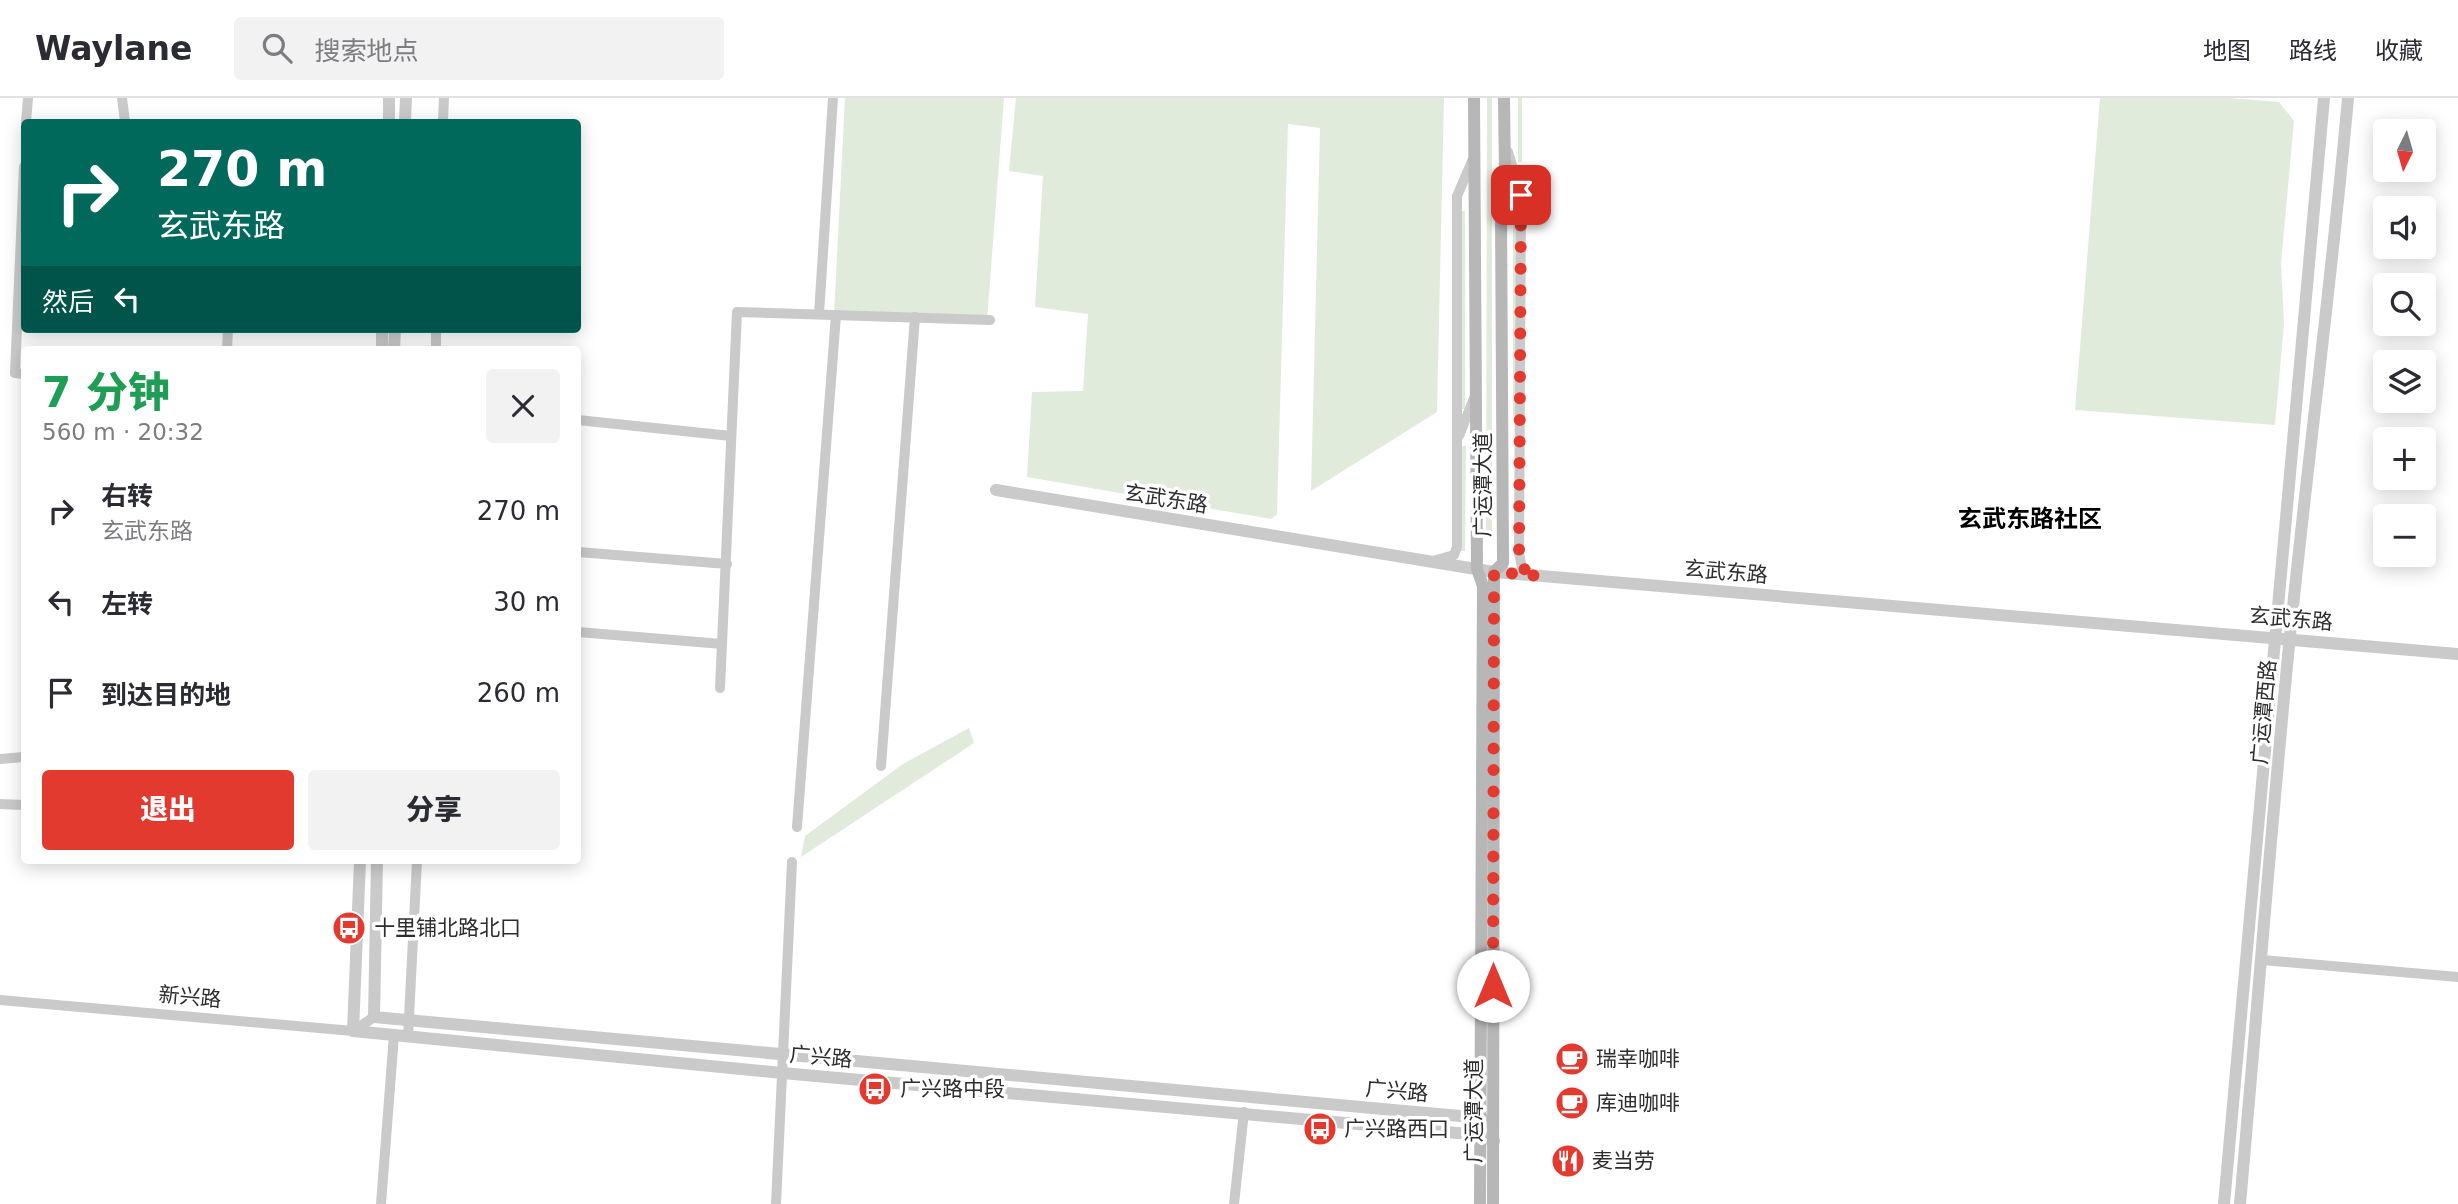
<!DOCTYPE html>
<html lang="zh">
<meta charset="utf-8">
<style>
body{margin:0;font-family:"DejaVu Sans","Noto Sans SC",sans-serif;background:#f2f2f3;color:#2b2b33;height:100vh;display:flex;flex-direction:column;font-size:26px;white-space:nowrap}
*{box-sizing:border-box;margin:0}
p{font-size:23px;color:#7c7c81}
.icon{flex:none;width:38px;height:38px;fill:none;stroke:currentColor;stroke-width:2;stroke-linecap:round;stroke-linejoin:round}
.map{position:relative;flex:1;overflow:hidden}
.drawer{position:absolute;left:21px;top:248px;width:560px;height:518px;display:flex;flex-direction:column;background:#fff;border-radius:7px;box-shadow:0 4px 18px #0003}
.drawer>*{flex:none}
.hud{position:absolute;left:21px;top:21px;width:560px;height:214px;border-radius:7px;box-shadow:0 4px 18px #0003;background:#00695c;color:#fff;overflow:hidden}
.needle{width:46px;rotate:185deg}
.buttons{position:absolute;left:2373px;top:21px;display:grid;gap:14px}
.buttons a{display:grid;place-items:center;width:63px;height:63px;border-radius:7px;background:#fff;box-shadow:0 4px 18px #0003;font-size:35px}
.pin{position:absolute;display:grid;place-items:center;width:60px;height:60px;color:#fff;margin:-30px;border-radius:14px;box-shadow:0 4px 10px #0006}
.me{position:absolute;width:77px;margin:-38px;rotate:0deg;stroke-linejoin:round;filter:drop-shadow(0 0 5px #0008)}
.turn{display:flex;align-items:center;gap:24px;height:147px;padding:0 21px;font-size:32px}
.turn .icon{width:91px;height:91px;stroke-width:2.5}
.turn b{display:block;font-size:49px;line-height:60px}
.then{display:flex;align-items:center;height:66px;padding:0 21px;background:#0003;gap:14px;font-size:26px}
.round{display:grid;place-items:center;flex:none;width:74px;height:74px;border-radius:7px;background:#f2f2f3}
.summary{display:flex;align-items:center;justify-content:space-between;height:119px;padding:0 21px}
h1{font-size:42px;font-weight:800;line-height:52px;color:#1e9e55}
.button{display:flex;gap:14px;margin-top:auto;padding:14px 21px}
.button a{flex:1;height:80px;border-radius:7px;background:#e33a30;color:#fff;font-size:28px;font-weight:800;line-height:80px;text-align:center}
.button a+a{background:#f2f2f3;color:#2b2b33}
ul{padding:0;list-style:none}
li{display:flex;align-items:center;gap:21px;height:91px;padding:0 21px}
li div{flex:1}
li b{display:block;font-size:26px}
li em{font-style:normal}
header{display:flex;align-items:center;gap:42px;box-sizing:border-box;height:98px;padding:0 35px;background:#fff;border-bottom:2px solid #e1e1e2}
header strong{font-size:33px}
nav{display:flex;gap:38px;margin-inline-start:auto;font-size:24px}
.search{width:490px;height:63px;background:#f2f2f3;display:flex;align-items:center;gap:18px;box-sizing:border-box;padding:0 24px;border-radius:7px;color:#7c7c81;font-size:26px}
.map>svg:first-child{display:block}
.green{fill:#e1ebdb}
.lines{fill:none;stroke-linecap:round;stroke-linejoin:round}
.minor{stroke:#cacaca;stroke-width:10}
.tertiary{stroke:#cacaca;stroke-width:12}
.secondary{stroke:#b7b7b7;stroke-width:12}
.route{stroke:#e33a30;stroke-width:12;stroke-dasharray:0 21.6}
.labels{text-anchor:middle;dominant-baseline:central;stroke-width:7;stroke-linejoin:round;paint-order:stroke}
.street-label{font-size:21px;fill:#2d2d2d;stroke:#fff}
.poi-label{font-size:21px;fill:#2d2d2d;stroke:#fff;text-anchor:start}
.quarter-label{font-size:24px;font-weight:bold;fill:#000;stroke:#fff}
</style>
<header>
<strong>Waylane</strong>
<div class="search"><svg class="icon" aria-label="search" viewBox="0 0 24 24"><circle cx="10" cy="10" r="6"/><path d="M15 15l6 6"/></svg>搜索地点</div>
<nav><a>地图</a><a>路线</a><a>收藏</a></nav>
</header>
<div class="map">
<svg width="2458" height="1106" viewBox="0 0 2458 1106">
<rect width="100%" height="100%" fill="#fff"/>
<g class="green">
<path d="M845 0H1004L987 222 834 217Z"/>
<path d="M1016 0H1444L1437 314 1311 393 1320 30 1288 26 1277 416 1271 421 1027 379 1032 294 1083 293 1088 216 1035 209 1043 78 1009 73Z"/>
<path d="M1487 0H1492V439H1486Z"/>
<rect x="1518" y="0" width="4" height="64"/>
<path d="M2100 0H2229L2279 4 2294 23 2281 166 2284 226 2275 327 2075 312Z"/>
<rect x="1460" y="113" width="5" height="198"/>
<path d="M1513 113H1518L1517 318H1513Z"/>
<path d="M1460 348H1466L1465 453H1459Z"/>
<path d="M969 630 974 645 801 759 805 738 903 666Z"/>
</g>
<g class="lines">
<g class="minor">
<path d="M122 0 125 24"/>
<path d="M26 24 28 0"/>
<path d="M443 24 444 0"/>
<path d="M1508 54 1521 97 1519 455 1522 470 1532 476"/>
<path d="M24 69 15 275 24 276"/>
<path d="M819 216 833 0"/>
<path d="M227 252 228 231"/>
<path d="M436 252V231"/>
<path d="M578 322 731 338"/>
<path d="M1459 338 1474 300"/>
<path d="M578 454 727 466"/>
<path d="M1436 462 1454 457 1457 449V98L1473 61"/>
<path d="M578 534 722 546"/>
<path d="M720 590 737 214 990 222"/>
<path d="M0 661 24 659"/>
<path d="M881 668 915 219"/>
<path d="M0 706 24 707"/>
<path d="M797 729 836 217"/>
<path d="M2262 862 2458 879"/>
<path d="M0 902 353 933 374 919"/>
<path d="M408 939 417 763"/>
<path d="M381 1106 394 937"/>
<path d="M776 1106 792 764"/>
<path d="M1234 1106 1244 1014"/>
</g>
<g class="tertiary">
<path d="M389 24V0"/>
<path d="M405 24 406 0"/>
<path d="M382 252V231"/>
<path d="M394 252 395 231"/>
<path d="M996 392 1494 474 2458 556"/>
<path d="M360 763 353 933 782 975 1480 1037 1494 1043"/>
<path d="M377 763 374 919 1482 1020 1488 1025"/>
<path d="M2224 1106 2324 0"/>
<path d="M2240 1106C2257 917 2271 727 2290 538 2308 359 2332 180 2348 0"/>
</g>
<g class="secondary">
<path d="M1474 0 1477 471 1483 488 1480 1106"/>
<path d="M1493 1106 1494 474 1503 465 1501 114 1505 78 1504 0"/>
</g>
</g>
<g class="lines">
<path class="route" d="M1493 888 1494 474 1539 478 1522 470 1519 456 1521 97"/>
</g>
<defs>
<symbol id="bus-disc" viewBox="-11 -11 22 22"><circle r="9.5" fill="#e33a30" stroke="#fff"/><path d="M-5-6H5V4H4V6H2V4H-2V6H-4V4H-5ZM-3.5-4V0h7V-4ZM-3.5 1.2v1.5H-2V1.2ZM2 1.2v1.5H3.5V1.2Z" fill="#fff"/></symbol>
<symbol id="cafe-disc" viewBox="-11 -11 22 22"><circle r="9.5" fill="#e33a30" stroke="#fff"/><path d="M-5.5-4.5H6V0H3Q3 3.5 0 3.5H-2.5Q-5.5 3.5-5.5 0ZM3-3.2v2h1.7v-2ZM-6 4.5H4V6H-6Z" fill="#fff"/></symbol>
<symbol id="restaurant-disc" viewBox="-11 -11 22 22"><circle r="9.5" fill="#e33a30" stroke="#fff"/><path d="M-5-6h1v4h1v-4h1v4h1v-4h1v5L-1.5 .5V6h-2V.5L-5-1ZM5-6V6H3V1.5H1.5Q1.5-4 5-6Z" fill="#fff"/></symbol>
</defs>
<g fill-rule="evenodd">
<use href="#bus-disc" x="330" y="811" width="38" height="38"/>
<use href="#cafe-disc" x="1553" y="942" width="38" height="38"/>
<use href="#bus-disc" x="856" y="972" width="38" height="38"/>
<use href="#cafe-disc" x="1553" y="986" width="38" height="38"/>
<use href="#bus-disc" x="1301" y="1012" width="38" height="38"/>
<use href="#restaurant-disc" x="1549" y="1044" width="38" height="38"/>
</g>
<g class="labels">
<g class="street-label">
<text transform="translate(1483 387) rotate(-90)">广运潭大道</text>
<text transform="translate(1166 401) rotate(9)">玄武东路</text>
<text transform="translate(1726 474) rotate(5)">玄武东路</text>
<text transform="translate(2291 521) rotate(5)">玄武东路</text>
<text transform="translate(2264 614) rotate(-85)">广运潭西路</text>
<text transform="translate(190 899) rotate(5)">新兴路</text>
<text transform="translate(821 959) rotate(5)">广兴路</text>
<text transform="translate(1397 993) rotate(5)">广兴路</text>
<text transform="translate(1474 1013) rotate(-90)">广运潭大道</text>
</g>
<g class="poi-label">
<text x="374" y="830">十里铺北路北口</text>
<text x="1596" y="961">瑞幸咖啡</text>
<text x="900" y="991">广兴路中段</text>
<text x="1596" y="1005">库迪咖啡</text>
<text x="1344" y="1031">广兴路西口</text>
<text x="1592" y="1063">麦当劳</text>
</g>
<g class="quarter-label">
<text x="2030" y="421">玄武东路社区</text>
</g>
</g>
</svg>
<div class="buttons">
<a><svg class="needle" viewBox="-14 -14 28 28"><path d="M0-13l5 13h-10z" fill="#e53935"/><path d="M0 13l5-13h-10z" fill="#7c7c81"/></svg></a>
<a><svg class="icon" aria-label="sound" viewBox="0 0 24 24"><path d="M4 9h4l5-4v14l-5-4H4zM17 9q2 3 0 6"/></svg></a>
<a><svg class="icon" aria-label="search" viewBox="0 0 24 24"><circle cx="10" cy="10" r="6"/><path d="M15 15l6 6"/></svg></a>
<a><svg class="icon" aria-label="layers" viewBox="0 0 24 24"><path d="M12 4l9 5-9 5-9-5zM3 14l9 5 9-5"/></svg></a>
<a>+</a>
<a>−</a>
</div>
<div class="pin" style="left:1521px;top:97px;background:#d93025"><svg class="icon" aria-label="arrive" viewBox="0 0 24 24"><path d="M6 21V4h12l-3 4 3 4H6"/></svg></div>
<svg class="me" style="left:1493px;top:888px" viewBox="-20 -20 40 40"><circle r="19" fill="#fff"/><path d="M0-13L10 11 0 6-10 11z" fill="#e33a30"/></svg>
<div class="hud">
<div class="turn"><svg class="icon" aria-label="right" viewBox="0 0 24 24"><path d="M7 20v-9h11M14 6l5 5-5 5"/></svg><div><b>270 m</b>玄武东路</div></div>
<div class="then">然后<svg class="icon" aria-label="left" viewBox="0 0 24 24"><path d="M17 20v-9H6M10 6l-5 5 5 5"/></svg></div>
</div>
<section class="drawer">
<div class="summary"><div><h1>7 分钟</h1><p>560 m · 20:32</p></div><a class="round"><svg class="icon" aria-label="close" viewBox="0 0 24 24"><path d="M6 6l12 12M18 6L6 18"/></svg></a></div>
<ul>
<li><svg class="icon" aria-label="right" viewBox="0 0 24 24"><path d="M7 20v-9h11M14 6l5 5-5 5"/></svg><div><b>右转</b><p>玄武东路</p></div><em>270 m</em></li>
<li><svg class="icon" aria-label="left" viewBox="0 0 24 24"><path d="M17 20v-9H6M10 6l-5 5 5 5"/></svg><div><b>左转</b></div><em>30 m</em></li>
<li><svg class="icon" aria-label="arrive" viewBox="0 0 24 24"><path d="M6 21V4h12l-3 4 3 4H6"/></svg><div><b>到达目的地</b></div><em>260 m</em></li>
</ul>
<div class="button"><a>退出</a><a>分享</a></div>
</section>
</div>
